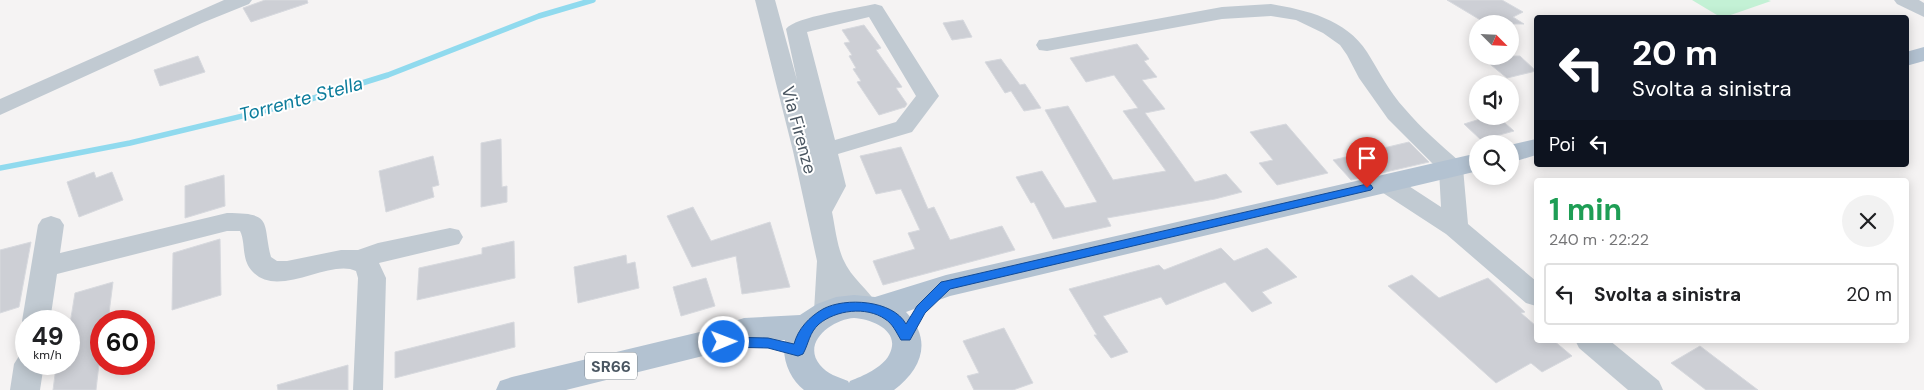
<!DOCTYPE html>
<html lang="it">
<meta charset="utf-8">
<style>
body{margin:0;font-family:"DM Sans",sans-serif;background:#f2f2f2;color:#202124;height:100vh;display:flex;flex-direction:column;font-size:19px;white-space:nowrap}
*{box-sizing:border-box;margin:0}
p{font-size:16px;color:#757577}
.icon{flex:none;width:28px;height:28px;fill:none;stroke:currentColor;stroke-width:2;stroke-linecap:round;stroke-linejoin:round}
.map{position:relative;flex:1;overflow:hidden}
.drawer{position:absolute;left:1534px;top:178px;width:375px;height:165px;display:flex;flex-direction:column;background:#fff;border-radius:5px;box-shadow:0 2px 12px #0003}
.drawer>*{flex:none}
.top-card{position:absolute;left:1534px;top:15px;width:375px;height:152px;border-radius:5px;box-shadow:0 2px 12px #0003;background:#111827;color:#fff;overflow:hidden}
.needle{width:32px;rotate:114deg}
.controls{position:absolute;left:1469px;top:15px;display:grid;gap:10px}
.controls a{display:grid;place-items:center;width:50px;height:50px;border-radius:50%;background:#fff;box-shadow:0 2px 12px #0003;font-size:25px}
.speed{position:absolute;left:15px;top:310px;display:flex;gap:10px;font-size:25px;font-weight:700;text-align:center}
.speed>*{display:grid;place-content:center;width:65px;height:65px;border-radius:50%;background:#fff;box-shadow:0 2px 12px #0003;line-height:1}
.speed small{font-size:12px;font-weight:400}
.speed .limit{border:8px solid #d22;background:#fff;color:#111}
.pin{position:absolute;display:grid;place-items:center;width:42px;height:42px;color:#fff;margin:-51px -21px;border-radius:50% 50% 50% 0;rotate:-45deg;box-shadow:0 0 5px #0007}
.pin .icon{rotate:45deg}
.me{position:absolute;width:55px;margin:-28px;rotate:89deg;stroke-linejoin:round;filter:drop-shadow(0 0 4px #0008)}
.turn{display:flex;align-items:center;gap:18px;height:105px;padding:0 15px;font-size:22px}
.turn .icon{width:65px;height:65px;stroke-width:2.5}
.turn b{display:block;font-size:35px;line-height:42px}
.then{display:flex;align-items:center;height:48px;padding:0 15px;background:#0003;gap:10px;font-size:19px}
.round{display:grid;place-items:center;flex:none;width:52px;height:52px;border-radius:26px;background:#f2f2f2}
.head{display:flex;align-items:center;justify-content:space-between;height:85px;padding:0 15px}
h1{font-size:30px;font-weight:700;line-height:38px;color:#1e9e55}
ul{padding:0;list-style:none}
li{display:flex;align-items:center;gap:15px;height:62px;margin:0 10px 8px;padding:0 5px;border:2px solid #e0e0e0;border-radius:5px}
li div{flex:1}
li b{display:block;font-size:19px}
li em{font-style:normal}
.map>svg:first-child{display:block}
.green{fill:#c3f1d5}
.lines{fill:none;stroke-linecap:round;stroke-linejoin:round}
.stream{stroke:#90daee;stroke-width:5.5}
.building{fill:#cdcfd5;stroke:#d7d9de}
.minor{fill:#c1cad2;fill-rule:evenodd}
.major{fill:#b3c2d1;fill-rule:evenodd}
.route{fill:#1a73e8;stroke:#114b97}
.labels{text-anchor:middle;dominant-baseline:central;stroke-width:4;stroke-linejoin:round;paint-order:stroke}
.shield{fill:#fff;stroke:#808990;stroke-width:1}
.shield-label{font-size:16px;font-weight:bold;fill:#4a5661}
.street-label{font-size:18px;fill:#4a5661;stroke:#fff}
.water-label{font-size:19px;font-style:italic;fill:#0c7c9b;stroke:#fff}
</style>
<div class="map">
<svg width="1924" height="390" viewBox="0 0 1924 390">
<rect width="100%" height="100%" fill="#f5f3f3"/>
<path class="green" d="M1692 0H1768L1771 1 1722 18Z"/>
<g class="lines">
<path class="stream" d="M0 168 130 143 301 102 388 75 539 16 593 0"/>
</g>
<g class="building">
<path d="M265 0H307L308 3 251 22 243 8Z"/>
<path d="M1447 0H1502L1523 12 1513 17 1524 24H1487Z"/>
<path d="M963 20 972 37 952 40 943 23Z"/>
<path d="M864 25 881 48 876 50 902 87 896 88 907 104 905 107 879 115 857 82 861 81 853 69 856 68 849 56 852 55 844 43 850 42 842 30Z"/>
<path d="M1137 44 1149 59 1144 61 1157 77 1142 80 1165 109 1145 113 1195 182 1226 174 1242 192 1215 199 1107 218 1111 226 1053 239 1034 202 1031 203 1016 177 1042 171 1065 208 1097 202 1045 110 1068 106 1113 180 1166 171 1123 111 1138 108 1114 75 1086 82 1070 58Z"/>
<path d="M198 56 205 72 160 86 154 70Z"/>
<path d="M1480 56H1520L1536 71 1507 78Z"/>
<path d="M1001 59 1020 85 1025 84 1041 108 1024 111 1011 91 1005 93 985 62Z"/>
<path d="M1490 116H1497L1514 131 1481 140 1464 124Z"/>
<path d="M1286 124 1328 173 1277 185 1259 163 1273 160 1250 132Z"/>
<path d="M501 139 502 187 507 186V202L481 207V143Z"/>
<path d="M1409 142 1429 162 1351 180 1333 160Z"/>
<path d="M901 147 928 209 934 207 950 240 1002 226 1015 250 883 285 873 261 915 249 908 233 920 230 901 189 876 194 860 156Z"/>
<path d="M433 156 439 185 432 187 434 197 386 212 379 171Z"/>
<path d="M94 172 96 178 112 172 123 200 79 217 67 182Z"/>
<path d="M224 175 225 206 185 218V186Z"/>
<path d="M693 207 711 241 770 222 790 287 742 294 736 256 692 267 667 216Z"/>
<path d="M220 239 221 295 172 310 173 253Z"/>
<path d="M514 241 515 278 417 300 419 268 482 254V248Z"/>
<path d="M31 242 19 307 0 313V250Z"/>
<path d="M1221 248 1234 261 1267 248 1297 277 1262 292 1272 303 1252 312 1225 282 1166 305 1161 297 1103 316 1128 352 1111 358 1094 335H1097L1069 289 1159 265 1164 270Z"/>
<path d="M626 255 627 264 635 262 639 288 578 303 574 267Z"/>
<path d="M1412 275 1439 298 1488 278 1525 312 1521 313 1536 326V340H1553L1572 356 1542 372 1531 363 1496 383 1388 286Z"/>
<path d="M706 278 715 306 681 316 673 287Z"/>
<path d="M113 282 108 321H101V347L96 390H53L56 367 69 364V330L75 293Z"/>
<path d="M514 322 515 347 395 378V352Z"/>
<path d="M1004 328 1033 383 1013 390H974L967 376 979 373 963 341Z"/>
<path d="M1700 346 1758 390H1706L1671 363Z"/>
<path d="M348 365V390H278L277 385Z"/>
</g>
<g class="lines">
<g class="minor">
<path d="M224 0H252L249 4 202 23 0 115V99Z"/>
<path d="M755 0H775L797 80 786 29C794 17 858 8 875 4L882 6 939 96 912 132 838 154 846 186 832 212C835 227 837 245 843 259 851 278 869 290 879 307L875 314C858 320 853 312 842 300V311L838 319 828 322 818 319 814 311 817 261 793 151ZM869 17 916 96 896 122 835 140 807 32Z"/>
<path d="M1894 0H1919L1924 3V17L1897 4Z"/>
<path d="M1271 4C1306 10 1346 19 1367 52 1379 71 1389 92 1405 109 1421 128 1441 145 1460 162L1463 168 1468 224 1536 281V306L1526 303 1446 234 1377 189 1374 183 1377 177 1386 175 1395 177 1441 207 1439 170 1388 119 1359 78 1347 55 1340 45 1323 33 1296 20 1271 16 1222 19 1047 51 1039 50 1036 45 1039 40 1047 39 1222 7Z"/>
<path d="M227 213C274 213 262 222 271 257L277 261H287L341 250H358L378 243 450 228 459 230 463 237 459 244 379 263 386 278 383 390H353L358 278 356 271C330 258 277 300 252 271 241 259 246 243 240 231H227L57 274 50 321H26V329L22 321 38 225 42 219 51 216 60 219 64 225 60 253Z"/>
<path d="M1575 340H1609L1659 381 1663 390H1628L1579 348Z"/>
<path d="M26 353V364H44L40 390H10L14 364 19 356Z"/>
</g>
<g class="major">
<path d="M1924 47V61L1906 66V52Z"/>
<path d="M1536 139V155L1510 163V145Z"/>
<path d="M1478 153V171L950 296 906 312C933 340 922 369 894 390H804C790 379 781 358 785 340L746 342 711 354 566 390H496L500 381 512 377 708 330 744 318 800 315 817 304 836 297 854 295 875 297 946 275ZM854 318C872 319 902 331 889 355 882 368 863 376 850 381L849 383 848 381C838 377 827 374 820 365 801 342 833 319 854 318Z"/>
</g>
</g>
<path class="route" d="M1367 184 1371 185 1373 188 1371 190 950 289 925 313 910 340H901C896 332 893 324 885 319 866 306 836 310 819 324 809 333 809 343 803 354L798 356 768 348 724 347 719 345 717 342 719 338 724 337 768 338 794 344C798 329 809 317 823 309 845 297 893 300 906 324L917 306 941 282 946 281Z"/>
<g class="labels">
<rect class="shield" x="585" y="352.5" width="52" height="27" rx="4"/>
<g class="shield-label">
<text x="611" y="366">SR66</text>
</g>
<g class="street-label">
<text transform="translate(799 130) rotate(75)">Via Firenze</text>
</g>
<g class="water-label">
<text transform="translate(301 99) rotate(-15)">Torrente Stella</text>
</g>
</g>
</svg>
<div class="controls">
<a><svg class="needle" viewBox="-14 -14 28 28"><path d="M0-13l5 13h-10z" fill="#e53935"/><path d="M0 13l5-13h-10z" fill="#757577"/></svg></a>
<a><svg class="icon" aria-label="sound" viewBox="0 0 24 24"><path d="M4 9h4l5-4v14l-5-4H4zM17 9q2 3 0 6"/></svg></a>
<a><svg class="icon" aria-label="search" viewBox="0 0 24 24"><circle cx="10" cy="10" r="6"/><path d="M15 15l6 6"/></svg></a>
</div>
<div class="speed"><div>49<small>km/h</small></div><div class="limit">60</div></div>
<div class="pin" style="left:1367px;top:188px;background:#d93025"><svg class="icon" aria-label="arrive" viewBox="0 0 24 24"><path d="M6 21V4h12l-3 4 3 4H6"/></svg></div>
<svg class="me" style="left:724px;top:342px" viewBox="-20 -20 40 40"><circle r="17" fill="#1a73e8" stroke="#fff" stroke-width="3"/><path d="M0-11L8 9 0 5-8 9z" fill="#fff"/></svg>
<div class="top-card">
<div class="turn"><svg class="icon" aria-label="left" viewBox="0 0 24 24"><path d="M17 20v-9H6M10 6l-5 5 5 5"/></svg><div><b>20 m</b>Svolta a sinistra</div></div>
<div class="then">Poi<svg class="icon" aria-label="left" viewBox="0 0 24 24"><path d="M17 20v-9H6M10 6l-5 5 5 5"/></svg></div>
</div>
<section class="drawer">
<div class="head"><div><h1>1 min</h1><p>240 m · 22:22</p></div><a class="round"><svg class="icon" aria-label="close" viewBox="0 0 24 24"><path d="M6 6l12 12M18 6L6 18"/></svg></a></div>
<ul>
<li><svg class="icon" aria-label="left" viewBox="0 0 24 24"><path d="M17 20v-9H6M10 6l-5 5 5 5"/></svg><div><b>Svolta a sinistra</b></div><em>20 m</em></li>
</ul>
</section>
</div>
